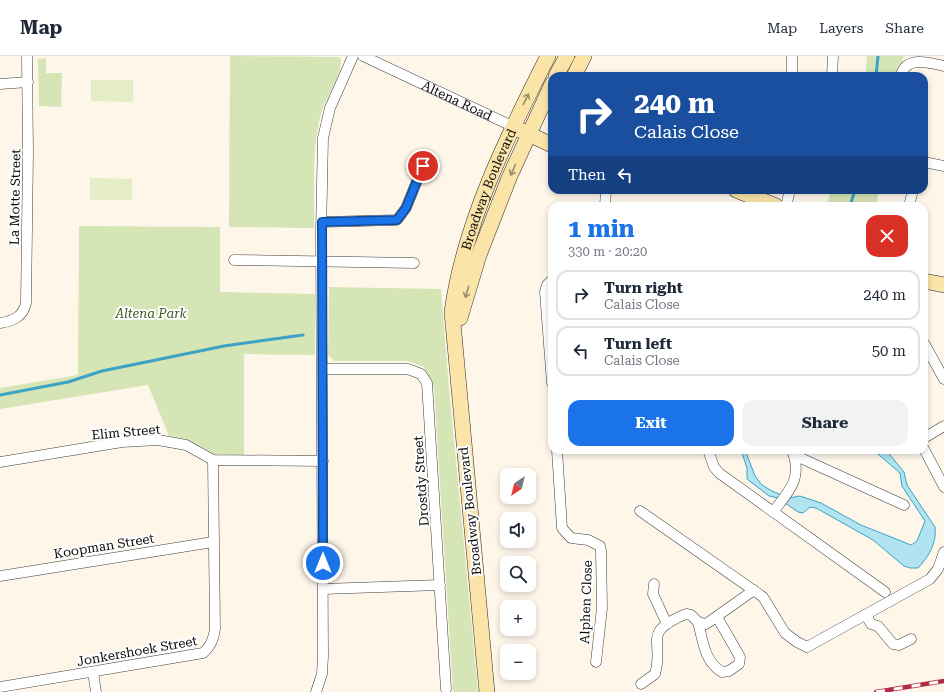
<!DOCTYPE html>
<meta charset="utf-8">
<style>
body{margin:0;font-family:"Roboto Serif",serif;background:#f2f2f3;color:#1f2937;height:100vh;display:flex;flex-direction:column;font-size:15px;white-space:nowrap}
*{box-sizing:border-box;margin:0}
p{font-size:13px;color:#747a83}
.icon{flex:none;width:22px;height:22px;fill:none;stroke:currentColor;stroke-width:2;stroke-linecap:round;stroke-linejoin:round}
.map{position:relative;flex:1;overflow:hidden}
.details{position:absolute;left:548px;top:146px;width:380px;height:252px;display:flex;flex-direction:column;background:#fff;border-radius:12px;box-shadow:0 2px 6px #0003}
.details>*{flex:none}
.hud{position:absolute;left:548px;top:16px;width:380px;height:122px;border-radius:12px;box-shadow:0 2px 6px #0003;background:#1a4fa0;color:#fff;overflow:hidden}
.needle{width:26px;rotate:215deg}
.fabs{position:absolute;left:500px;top:412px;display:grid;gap:8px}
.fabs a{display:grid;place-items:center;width:36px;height:36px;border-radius:8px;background:#fff;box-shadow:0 2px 6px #0003;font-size:20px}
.pin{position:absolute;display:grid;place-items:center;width:34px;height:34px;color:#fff;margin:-17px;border:2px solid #fff;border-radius:50%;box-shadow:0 1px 4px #0007}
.me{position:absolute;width:44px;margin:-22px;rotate:0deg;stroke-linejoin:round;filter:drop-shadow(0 0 3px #0008)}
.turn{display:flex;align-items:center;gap:14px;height:84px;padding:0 20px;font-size:18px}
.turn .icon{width:52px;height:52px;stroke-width:2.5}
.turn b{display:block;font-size:28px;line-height:34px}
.then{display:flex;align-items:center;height:38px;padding:0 20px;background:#0003;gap:8px;font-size:15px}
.round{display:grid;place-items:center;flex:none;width:42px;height:42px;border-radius:12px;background:#f2f2f3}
.overview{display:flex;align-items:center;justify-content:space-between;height:68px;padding:0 20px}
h1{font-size:24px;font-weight:700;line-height:30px;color:#1a73e8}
.action{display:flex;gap:8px;margin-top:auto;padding:8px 20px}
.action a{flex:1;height:46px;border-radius:12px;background:#1a73e8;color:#fff;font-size:16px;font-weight:700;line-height:46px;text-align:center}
.action a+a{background:#f2f2f3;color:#1f2937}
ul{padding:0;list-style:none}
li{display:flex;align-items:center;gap:12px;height:50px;margin:0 8px 6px;padding:0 12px;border:2px solid #e0e1e3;border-radius:12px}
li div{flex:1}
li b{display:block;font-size:15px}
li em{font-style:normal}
header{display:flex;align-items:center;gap:24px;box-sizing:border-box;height:56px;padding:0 20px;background:#fff;border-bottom:1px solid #e0e1e3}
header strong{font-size:19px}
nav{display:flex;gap:22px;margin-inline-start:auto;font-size:14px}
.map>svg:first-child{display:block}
.green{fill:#d5e5b5}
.pitch{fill:#e5edc7}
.water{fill:#b1e3f1;stroke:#3da2c3}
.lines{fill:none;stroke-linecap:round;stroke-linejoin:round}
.stream{stroke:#3da2c3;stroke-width:3}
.street-casing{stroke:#3d3d3d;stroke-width:11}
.secondary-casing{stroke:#2c2c2c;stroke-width:16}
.street{stroke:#fff;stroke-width:10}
.secondary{stroke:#fae4a8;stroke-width:15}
.rail-casing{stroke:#b02c47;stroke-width:4.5}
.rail{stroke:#fff;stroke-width:3;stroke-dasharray:9;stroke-linecap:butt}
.oneway{stroke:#9a8d69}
.route-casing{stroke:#114b97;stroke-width:10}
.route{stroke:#1a73e8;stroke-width:7}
.labels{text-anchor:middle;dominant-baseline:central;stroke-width:4;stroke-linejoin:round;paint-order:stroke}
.street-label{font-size:13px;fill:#0a0a0a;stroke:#fff}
.park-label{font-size:13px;font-style:italic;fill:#365c20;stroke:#fff}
</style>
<header>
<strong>Map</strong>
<nav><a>Map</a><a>Layers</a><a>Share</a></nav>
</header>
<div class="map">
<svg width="944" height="636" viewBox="0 0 944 636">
<rect width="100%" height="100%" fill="#fef6e9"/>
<g class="green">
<path d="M230 0 340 1C345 15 325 43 321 58 311 94 315 135 314 172L229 171Z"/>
<path d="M867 0H904L896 20H865Z"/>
<path d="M46 2V17H62L61 51 39 50 38 3Z"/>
<path d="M831 134H879L876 150H824L827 148Z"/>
<path d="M79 170 220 171V236L315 238V299L244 298V399L214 398 186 383 169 380 148 329 0 353V332L78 319Z"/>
<path d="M329 231 441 233 449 332 478 636H453L434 332 424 311 408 305H334L328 299Z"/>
</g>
<g class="pitch">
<path d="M91 24H133V46L91 45Z"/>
<path d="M90 122 132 123V144H90Z"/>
</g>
<path class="water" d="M741 394H745L755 420 762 429 772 435 789 442 800 440 821 447 861 469 911 489 917 485 925 465 902 430 900 417 878 398 868 394H886L904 416 907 429 935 471C937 487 929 500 918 512H910L904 510 873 484 816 452 810 451 803 457 798 456 778 442 769 440 747 423V412Z"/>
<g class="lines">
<g class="stream">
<path d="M876 20 878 0"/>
<path d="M850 150 855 134"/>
<path d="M0 339 68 326 102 315 151 305 224 290 303 279"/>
</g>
<defs>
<g id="street">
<path id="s1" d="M363 0 512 70"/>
<path d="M792 20V0"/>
<path d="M832 20 833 0"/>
<path d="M901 20C905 0 928 6 944 10"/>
<path d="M0 28 28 26"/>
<path d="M924 106 944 110"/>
<path d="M605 150 606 134"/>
<path d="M786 150 790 134"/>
<path d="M909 150 913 134"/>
<path d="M322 166 397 164 406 152 423 110"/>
<path d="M234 204 414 207"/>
<path d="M552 224 547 229 545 236 552 327"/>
<path d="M0 267C13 265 23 261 26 247L28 97 27 0"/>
<path d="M924 287 944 323"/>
<path d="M322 313H408L421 318 427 327 446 633"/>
<path d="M924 382 944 370"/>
<path d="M924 393 944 431"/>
<path d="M557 394 562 472 571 482 588 484 600 490 601 495 602 552 596 606"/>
<path d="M708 394 714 411 719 417 885 536"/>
<path d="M794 399 904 449"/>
<path d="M0 406 122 386 158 384 186 389 213 404 323 405"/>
<path d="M640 455 763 541 785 577 797 586 807 591 930 523 938 513 944 496"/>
<path d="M773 456C789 435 803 423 792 394"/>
<path d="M0 520 213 486"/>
<path d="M654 528 653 538 667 568"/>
<path d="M323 533 440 529"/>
<path d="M866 559 871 568 878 570 893 588 899 589 911 583"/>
<path d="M698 566C703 585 704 605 722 616L729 615 739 608 740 601 717 561"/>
<path d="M93 616 96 636"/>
<path d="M641 628 655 618C665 585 640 577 686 558L691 559 698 566 706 568 754 534"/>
<path d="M0 631 203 597C211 590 213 584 215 573L213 404"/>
<path d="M316 636 322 618 323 600 321 177 323 82 330 52 353 0"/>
</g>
<g id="secondary">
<path d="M556 20 567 0"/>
<path d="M574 20 584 0"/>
<path d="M520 74 552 89"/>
<path d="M736 134 776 150"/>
<path d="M924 225 944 229"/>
<path d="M460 262 479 199 509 122 552 28"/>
<path id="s2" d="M487 636 452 256C464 167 508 79 548 0"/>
</g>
</defs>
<use href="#street" class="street-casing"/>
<use href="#secondary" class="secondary-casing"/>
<use href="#street" class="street"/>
<use href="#secondary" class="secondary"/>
<defs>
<path id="rail" d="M876 636 944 625"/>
</defs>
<use href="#rail" class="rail-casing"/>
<use href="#rail" class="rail"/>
</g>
<defs><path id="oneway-shaft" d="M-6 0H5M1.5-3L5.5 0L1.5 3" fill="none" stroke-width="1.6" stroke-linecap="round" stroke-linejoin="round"/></defs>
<g class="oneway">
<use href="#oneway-shaft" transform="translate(526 43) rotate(-63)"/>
<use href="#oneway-shaft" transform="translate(513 114) rotate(114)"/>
<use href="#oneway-shaft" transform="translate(467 236) rotate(107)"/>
</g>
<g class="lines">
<defs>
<path id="route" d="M323 507 322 166 397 164 406 152 423 110"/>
</defs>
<use href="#route" class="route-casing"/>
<use href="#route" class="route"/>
</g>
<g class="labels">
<g class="street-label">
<text stroke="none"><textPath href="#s1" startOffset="104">Altena Road</textPath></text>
<text stroke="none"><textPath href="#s2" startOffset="510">Broadway Boulevard</textPath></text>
<text transform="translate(15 141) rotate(-89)">La Motte Street</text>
<text transform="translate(126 376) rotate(-5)">Elim Street</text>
<text transform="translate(421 425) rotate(-94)">Drostdy Street</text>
<text transform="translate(470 455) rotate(-96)">Broadway Boulevard</text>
<text transform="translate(104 490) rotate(-9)">Koopman Street</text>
<text transform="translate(586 546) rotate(-88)">Alphen Close</text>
<text transform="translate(137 595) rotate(-10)">Jonkershoek Street</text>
</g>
<g class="park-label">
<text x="151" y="257">Altena Park</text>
</g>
</g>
</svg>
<div class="fabs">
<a><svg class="needle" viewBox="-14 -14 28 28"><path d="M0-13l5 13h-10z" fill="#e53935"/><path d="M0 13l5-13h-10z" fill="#747a83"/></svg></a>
<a><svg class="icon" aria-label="sound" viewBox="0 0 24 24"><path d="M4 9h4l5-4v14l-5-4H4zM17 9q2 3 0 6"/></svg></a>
<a><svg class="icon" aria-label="search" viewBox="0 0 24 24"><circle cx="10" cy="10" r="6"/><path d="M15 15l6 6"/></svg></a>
<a>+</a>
<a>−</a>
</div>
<div class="pin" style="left:423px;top:110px;background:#d93025"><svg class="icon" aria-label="arrive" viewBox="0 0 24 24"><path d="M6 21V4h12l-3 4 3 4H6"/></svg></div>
<svg class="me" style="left:323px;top:507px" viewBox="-20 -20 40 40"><circle r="17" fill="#1a73e8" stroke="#fff" stroke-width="3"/><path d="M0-11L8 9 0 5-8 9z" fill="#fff"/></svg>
<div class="hud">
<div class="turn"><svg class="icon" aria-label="right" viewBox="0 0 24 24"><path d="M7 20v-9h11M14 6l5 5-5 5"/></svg><div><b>240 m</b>Calais Close</div></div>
<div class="then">Then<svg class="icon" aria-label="left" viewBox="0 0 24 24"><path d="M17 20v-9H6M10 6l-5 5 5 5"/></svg></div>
</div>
<section class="details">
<div class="overview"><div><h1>1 min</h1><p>330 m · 20:20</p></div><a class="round" style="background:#d93025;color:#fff"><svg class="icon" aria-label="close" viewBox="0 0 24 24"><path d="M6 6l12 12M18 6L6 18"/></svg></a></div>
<ul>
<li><svg class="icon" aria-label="right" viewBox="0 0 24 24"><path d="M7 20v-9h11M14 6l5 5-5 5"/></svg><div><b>Turn right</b><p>Calais Close</p></div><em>240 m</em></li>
<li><svg class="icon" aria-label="left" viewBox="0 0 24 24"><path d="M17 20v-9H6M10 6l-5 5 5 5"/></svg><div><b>Turn left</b><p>Calais Close</p></div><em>50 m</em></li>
</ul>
<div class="action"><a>Exit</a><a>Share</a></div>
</section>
</div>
